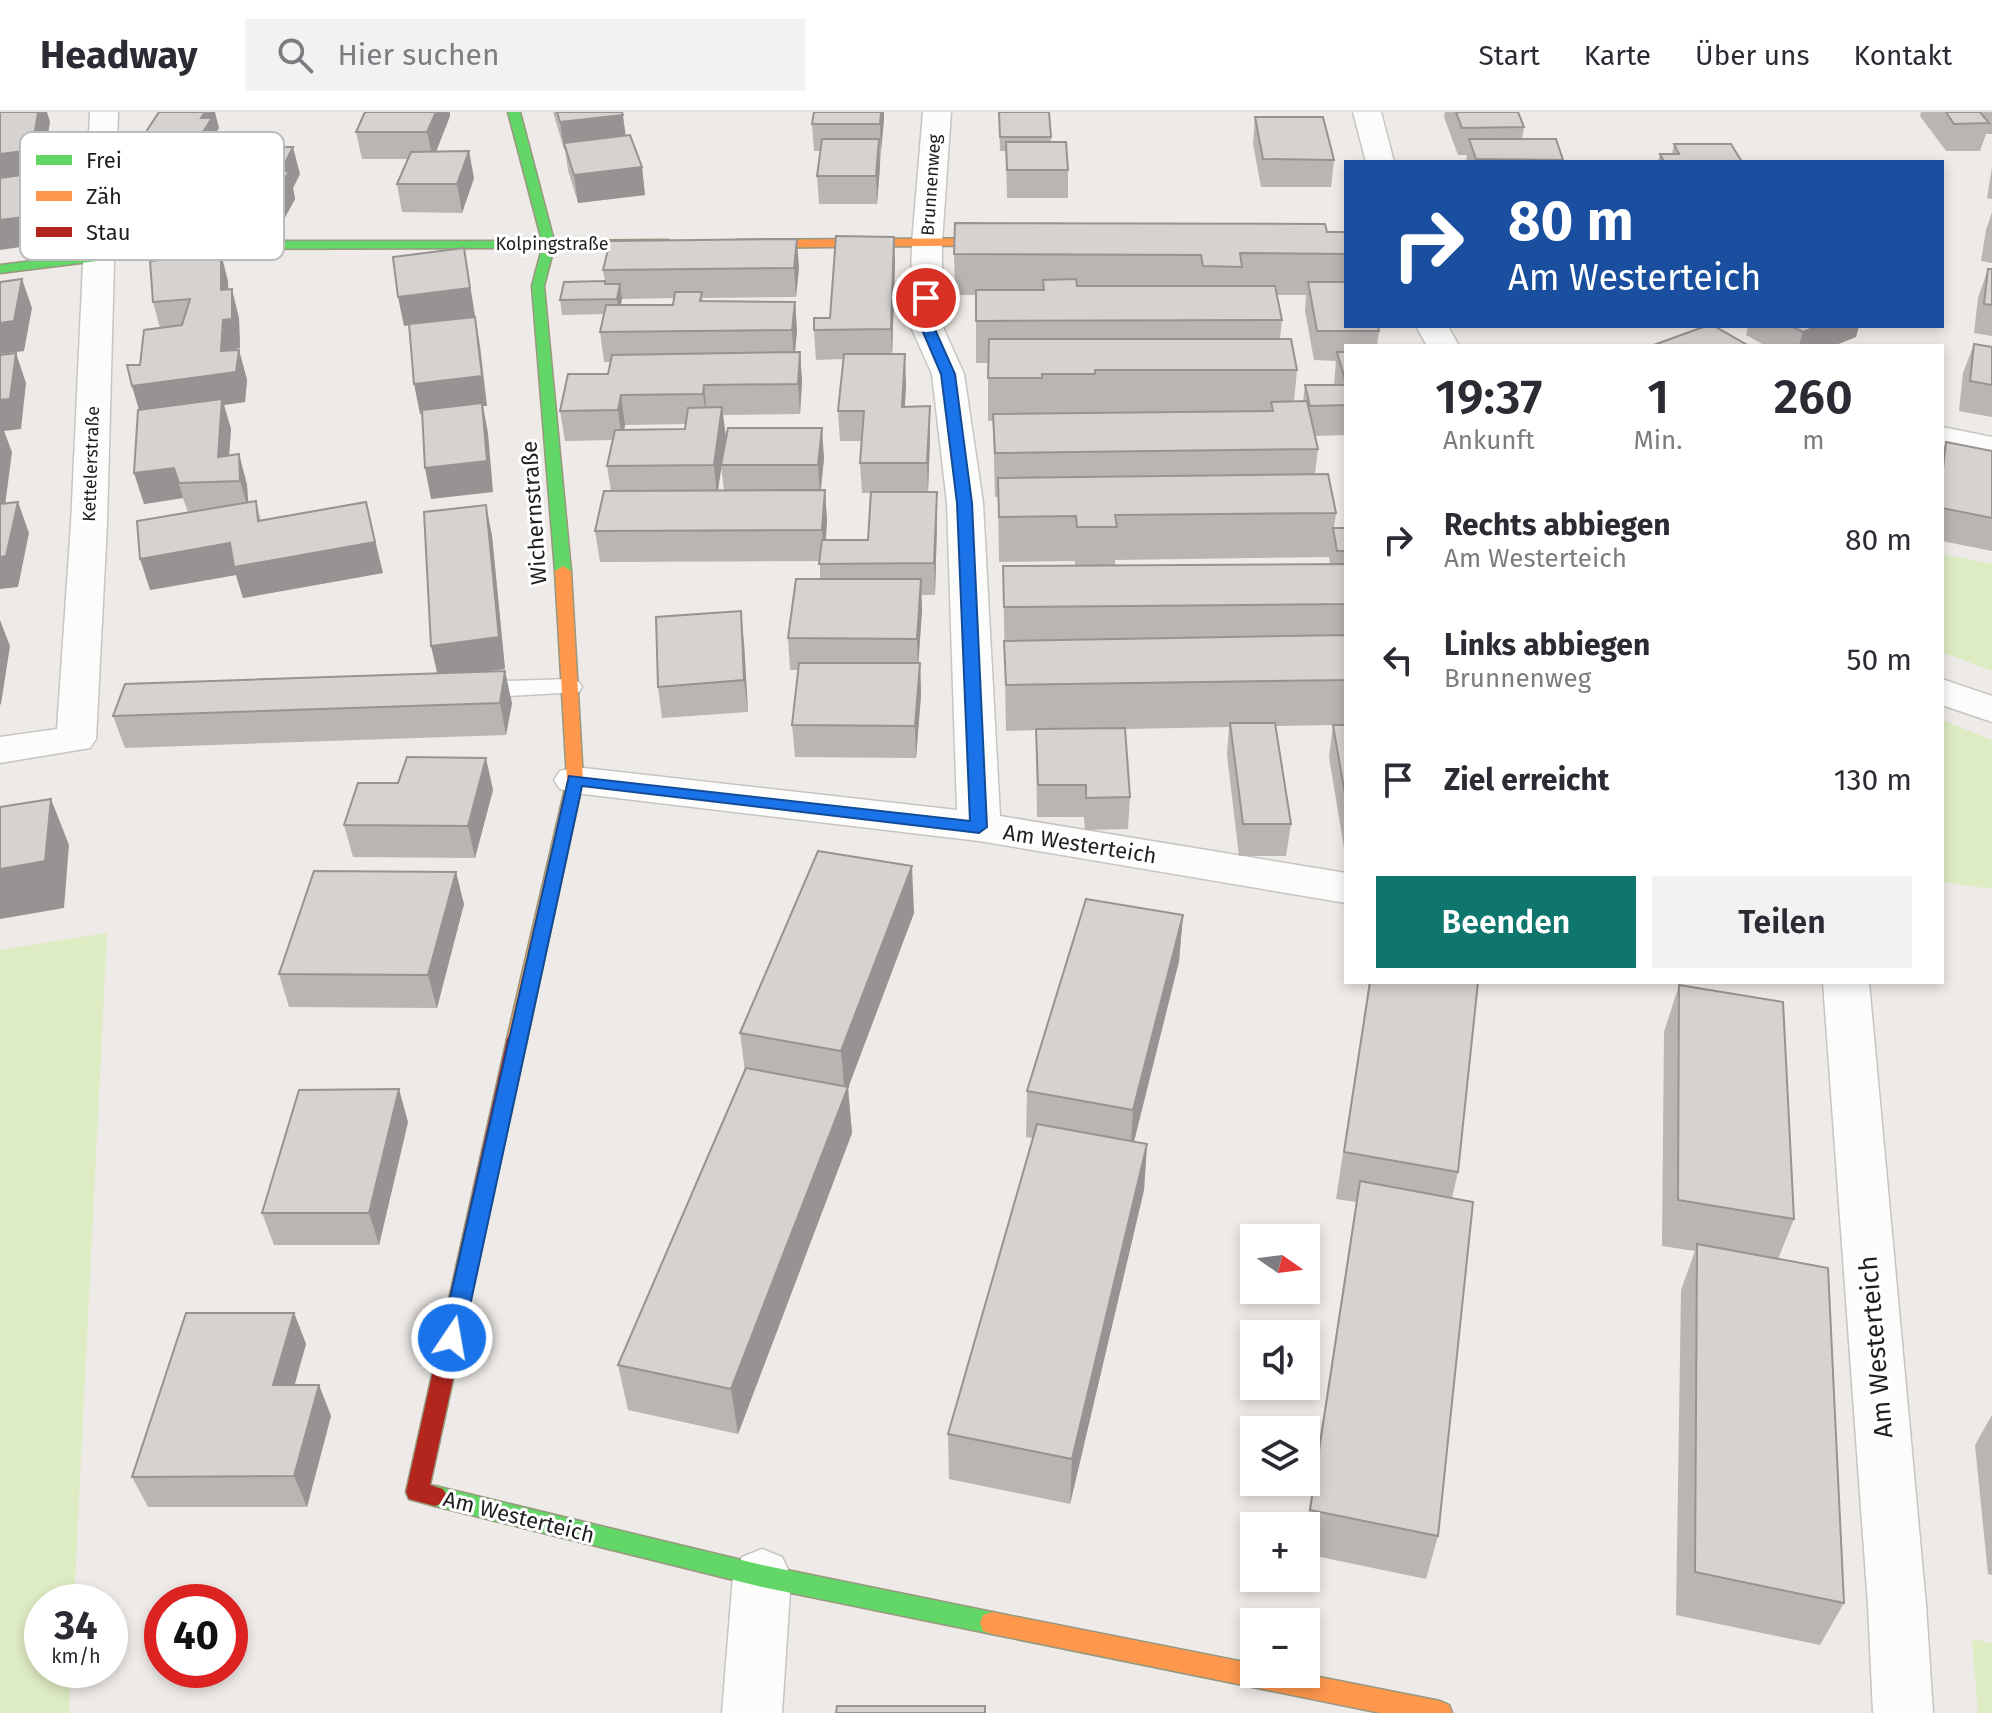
<!DOCTYPE html>
<html lang="de">
<meta charset="utf-8">
<style>
body{margin:0;font-family:"Fira Sans",sans-serif;background:#f2f2f3;color:#2b2b33;height:100vh;display:flex;flex-direction:column;font-size:30px;white-space:nowrap}
*{box-sizing:border-box;margin:0}
p{font-size:26px;color:#7c7c81}
.icon{flex:none;width:44px;height:44px;fill:none;stroke:currentColor;stroke-width:2;stroke-linecap:round;stroke-linejoin:round}
.map{position:relative;flex:1;overflow:hidden}
.details{position:absolute;left:1344px;top:232px;width:600px;height:640px;display:flex;flex-direction:column;background:#fff;border-radius:0px;box-shadow:0 4px 12px #0003}
.details>*{flex:none}
.hud{position:absolute;left:1344px;top:48px;width:600px;height:168px;border-radius:0px;box-shadow:0 4px 12px #0003;background:#1a4fa0;color:#fff;overflow:hidden}
.needle{width:52px;rotate:104deg}
.tools{position:absolute;left:1240px;top:1112px;display:grid;gap:16px}
.tools a{display:grid;place-items:center;width:80px;height:80px;border-radius:0px;background:#fff;box-shadow:0 4px 12px #0003;font-size:40px}
.speed{position:absolute;left:24px;top:1472px;display:flex;gap:16px;font-size:40px;font-weight:700;text-align:center}
.speed>*{display:grid;place-content:center;width:104px;height:104px;border-radius:50%;background:#fff;box-shadow:0 4px 12px #0003;line-height:1}
.speed small{font-size:20px;font-weight:400}
.speed .limit{border:12px solid #d22;background:#fff;color:#111}
.pin{position:absolute;display:grid;place-items:center;width:68px;height:68px;color:#fff;margin:-34px;border:4px solid #fff;border-radius:50%;box-shadow:0 2px 8px #0007}
.me{position:absolute;width:88px;margin:-44px;rotate:12deg;stroke-linejoin:round;filter:drop-shadow(0 0 6px #0008)}
.turn{display:flex;align-items:center;gap:28px;height:168px;padding:0 32px;font-size:36px}
.turn .icon{width:104px;height:104px;stroke-width:2.5}
.turn b{display:block;font-size:56px;line-height:68px}
.eta{display:flex;justify-content:space-evenly;align-items:center;height:136px;text-align:center}
.eta b{font-size:48px;font-weight:600;line-height:56px}
.cta{display:flex;gap:16px;margin-top:auto;padding:16px 32px}
.cta a{flex:1;height:92px;border-radius:0px;background:#0f766e;color:#fff;font-size:32px;font-weight:600;line-height:92px;text-align:center}
.cta a+a{background:#f2f2f3;color:#2b2b33}
ul{padding:0;list-style:none}
li{display:flex;align-items:center;gap:24px;height:120px;padding:0 32px}
li div{flex:1}
li b{display:block;font-size:30px}
li em{font-style:normal}
header{display:flex;align-items:center;gap:48px;box-sizing:border-box;height:112px;padding:0 40px;background:#fff;border-bottom:2px solid #e1e1e2}
header strong{font-size:38px}
nav{display:flex;gap:44px;margin-inline-start:auto;font-size:28px}
.search{width:560px;height:72px;background:#f2f2f3;display:flex;align-items:center;gap:20px;box-sizing:border-box;padding:0 28px;border-radius:0px;color:#7c7c81;font-size:30px}
.map>svg:first-child{display:block}
.grass{fill:#deecc3}
.lines{fill:none;stroke-linecap:round;stroke-linejoin:round}
.lane-casing{stroke:#c6c5c3;stroke-width:3}
.street-casing{stroke:#c6c5c3;stroke-width:3}
.fast-casing{stroke:#98987e;stroke-width:3}
.slow-casing{stroke:#98987e;stroke-width:3}
.jam-casing{stroke:#98987e;stroke-width:3}
.lane{fill:#fcfcfb;fill-rule:evenodd}
.street{fill:#fcfcfb;fill-rule:evenodd}
.fast{fill:#63d668;fill-rule:evenodd}
.slow{fill:#ff974d;fill-rule:evenodd}
.jam{fill:#b3261e;fill-rule:evenodd}
.wall{fill:#b8b5b3;fill-rule:evenodd}
.shaded-wall{fill:#969392}
.building{fill:#d6d2d0;stroke:#969392;stroke-width:2}
.route{fill:#1a73e8;stroke:#114b97;stroke-width:2}
.labels{text-anchor:middle;dominant-baseline:central;stroke-width:6;stroke-linejoin:round;paint-order:stroke}
.far-street-label{font-size:18px;fill:#1f1f1f;stroke:#fff}
.street-label{font-size:22px;fill:#1f1f1f;stroke:#fff}
.near-street-label{font-size:26px;fill:#1f1f1f;stroke:#fff}
.key{fill:#fff;stroke:#bcbcbc;stroke-width:2}
.key-label{font-size:22px;fill:#1f1f1f}
</style>
<header>
<strong>Headway</strong>
<div class="search"><svg class="icon" aria-label="search" viewBox="0 0 24 24"><circle cx="10" cy="10" r="6"/><path d="M15 15l6 6"/></svg>Hier suchen</div>
<nav><a>Start</a><a>Karte</a><a>Über uns</a><a>Kontakt</a></nav>
</header>
<div class="map">
<svg width="1992" height="1601" viewBox="0 0 1992 1601">
<rect width="100%" height="100%" fill="#edeae7"/>
<g class="grass">
<path d="M1942 442 1992 452V559L1942 540Z"/>
<path d="M1942 608 1992 628V777L1942 770Z"/>
<path d="M107 821 74 1490H42V1558H71L69 1601H0V838Z"/>
<path d="M1972 1527 1992 1531V1601H1978Z"/>
</g>
<g class="lines">
<defs>
<path id="lane" d="M570 567 579 570 582 575 579 580 472 586 463 583 459 578 463 573 472 570Z"/>
<g id="street">
<path d="M90 0H118L107 412 96 627 90 636 0 651V625L57 617 71 412Z"/>
<path d="M923 0H951L942 131V213L964 262 983 391 1000 704 1346 761V791L979 729 575 681 560 677 554 668 560 659 575 655 957 698 947 391 932 262 910 213 912 131Z"/>
<path d="M1353 0H1381L1394 50H1366Z"/>
<path d="M1416 214H1448L1459 234H1427Z"/>
<path d="M1942 315 1992 325V345L1942 335Z"/>
<path d="M1942 567 1992 584V610L1942 593Z"/>
<path d="M1823 870H1869L1926 1493 1933 1601H1873L1868 1493Z"/>
<path d="M762 1437 782 1445 791 1464 782 1601H722L733 1464 742 1445Z"/>
</g>
<g id="fast">
<path d="M508 0H520L554 129 668 128 674 132 668 136H554L544 174 571 459 568 462H558L555 459 532 174 542 136 194 137 0 161V153L194 129H542Z"/>
<path d="M435 1374 762 1453 992 1500 1001 1503 1004 1511 1001 1519 992 1522 762 1475 435 1394 427 1391 423 1384 427 1377Z"/>
</g>
<g id="slow">
<path d="M1016 126 1022 130 1020 133 737 136 731 132 737 128Z"/>
<path d="M563 454 571 459 583 668 527 927 524 932H510L507 927 567 668 555 459Z"/>
<path d="M992 1500 1254 1552V1562H1304L1440 1589 1449 1593 1452 1601H1381L992 1522 983 1519 980 1511 983 1503Z"/>
</g>
<path id="jam" d="M517 920 524 922 527 927 430 1373 443 1377 447 1384 443 1391 435 1394 409 1387 406 1380 507 927 510 922Z"/>
</defs>
<use href="#lane" class="lane-casing"/>
<use href="#street" class="street-casing"/>
<use href="#fast" class="fast-casing"/>
<use href="#slow" class="slow-casing"/>
<use href="#jam" class="jam-casing"/>
<use href="#lane" class="lane"/>
<use href="#street" class="street"/>
<use href="#fast" class="fast"/>
<use href="#slow" class="slow"/>
<use href="#jam" class="jam"/>
</g>
<g class="wall">
<path d="M365 0H450V4L436 40 474 66 462 101 402 100 397 72 408 47H362L356 20Z"/>
<path d="M553 0H622L626 23 642 55 645 83 578 91 568 58 565 37H564Z"/>
<path d="M814 0H884L877 92H819L817 64 821 39H814L812 12Z"/>
<path d="M999 0H1049L1051 30 1068 58V86H1007L1006 39H1000Z"/>
<path d="M1445 0H1518L1524 15 1522 27 1563 48V50H1466L1467 43H1458L1444 5Z"/>
<path d="M1921 0H1992V22H1986L1980 39H1946L1920 4Z"/>
<path d="M1255 5 1334 48 1331 75H1261L1253 32Z"/>
<path d="M219 16 216 21 219 33 206 54H150L142 26Z"/>
<path d="M1674 32 1742 50H1658L1660 42H1672Z"/>
<path d="M1992 55V87L1987 86Z"/>
<path d="M300 62 293 76 295 87 282 111 199 112 192 83Z"/>
<path d="M1992 100V151L1981 149 1986 118Z"/>
<path d="M1327 120 1346 122V214L1379 219 1377 234H1346V323L1315 324 1318 337 1315 362 1336 401 1334 416H1346V748L1329 645 1333 613 1275 614 1291 712 1286 744H1239L1227 643 1229 615 1125 617 1130 685 1128 717 1085 718 1084 705H1037L1036 618 1006 619 1003 454H1075V449L999 450 998 385H995L993 309H988V251H976V183H955L954 142ZM1277 183H1306L1305 199 1314 248 1336 249 1334 273H1305L1303 289 1294 290 1297 258 1280 227 1282 208ZM1329 445 1330 452 1115 454V448Z"/>
<path d="M894 125 895 153 892 242 906 272 905 295 930 325 928 380 937 411 935 483H921L922 498 918 551H920L921 583 916 646 795 645 792 613 799 558H790L788 526 820 467V449L600 450 595 419 611 379 607 354 613 328 565 329 560 299 608 262 611 250H604L600 220 604 202 562 203 560 188 605 169 603 158 799 156 796 185 702 186 703 189 795 190 797 219 795 241 800 240 802 270 800 302 723 303 726 326 824 346 821 378H825L827 409 826 428H868L870 381H862L860 351 862 329H840L838 299 844 247 816 248 814 218 830 206ZM674 186 673 193H621L622 187ZM686 312 685 317 624 318 625 313ZM721 354 724 379H718Z"/>
<path d="M1988 157H1992V224L1974 221 1978 186Z"/>
<path d="M228 169V177L239 206 240 236 231 238H239L247 268 245 290 224 293 231 317 229 344 239 342 247 373 248 390 256 389 261 409 383 461 243 486 236 463 150 478 188 400 183 386 144 392 139 298 132 274 140 253 160 216 153 190Z"/>
<path d="M1748 214H1859L1856 225 1833 234H1766L1746 223Z"/>
<path d="M1974 232 1992 235V305L1959 299 1963 261Z"/>
<path d="M1946 330 1992 339V439L1942 429V341Z"/>
<path d="M486 393 492 424 505 557 476 560 512 591 506 623 125 636 113 604 437 562Z"/>
<path d="M744 531 748 600 662 606 658 575Z"/>
<path d="M398 671 493 678 475 746 353 745 344 713Z"/>
<path d="M464 792 437 896 289 895 279 862Z"/>
<path d="M914 801 848 976 852 1021 738 1322 628 1298 618 1253 745 960 740 921Z"/>
<path d="M1183 803 1179 849 1134 1030 1147 1032 1144 1078 1070 1392 949 1367 948 1322 1033 1026 1026 1025 1027 979Z"/>
<path d="M1369 870H1478L1458 1060 1452 1086 1438 1424 1426 1467 1306 1442V1416L1356 1090 1336 1087Z"/>
<path d="M1679 873 1794 1107 1778 1147 1844 1491 1820 1533 1676 1503 1681 1178 1695 1139 1662 1134 1664 920Z"/>
<path d="M408 1010 379 1133H274L262 1101Z"/>
<path d="M294 1201 306 1232 294 1273H319L331 1304 307 1395H148L132 1365Z"/>
<path d="M1992 1303V1463L1988 1462 1975 1333Z"/>
</g>
<g class="shaded-wall">
<path d="M38 0H47L50 10 41 66H37L45 89 41 132 0 138V42Z"/>
<path d="M205 0H215L219 16 216 21 219 33 206 54 199 26 201 6Z"/>
<path d="M436 0H450V4L433 47 427 20Z"/>
<path d="M881 0H884V8L881 39 880 12Z"/>
<path d="M623 3 626 30 564 31 565 37H564L560 10Z"/>
<path d="M879 27 880 55 877 92 876 64Z"/>
<path d="M293 35 300 62 293 76 295 87 282 111 276 83 281 59Z"/>
<path d="M469 39 474 66 462 101 457 72Z"/>
<path d="M642 55 645 83 578 91 574 63Z"/>
<path d="M894 125 895 153 892 246 891 217Z"/>
<path d="M797 127 799 156 796 185 794 156Z"/>
<path d="M464 136 480 234 487 294H483L488 321 493 380 431 387 425 356 482 294 420 302 414 272 475 205 404 214 398 185Z"/>
<path d="M221 141 228 169 229 207 232 177 239 206 240 236 231 238H239L247 268 245 290 224 293 231 317 227 370 141 304 132 274 221 239Z"/>
<path d="M22 167 32 196 24 239 0 242V211Z"/>
<path d="M620 172 622 187 619 202 617 187Z"/>
<path d="M795 190 797 219 794 248 792 218Z"/>
<path d="M1818 214H1859L1856 225 1833 234H1799L1803 220Z"/>
<path d="M800 240 802 270 800 302 798 272Z"/>
<path d="M16 241 26 271 21 317 4 319 12 340 3 409H0V288Z"/>
<path d="M905 242 906 272 903 325 902 295Z"/>
<path d="M704 273 707 303V312L703 282Z"/>
<path d="M621 283 625 313 622 328 618 298Z"/>
<path d="M930 294V325L928 381 927 351Z"/>
<path d="M722 295 726 326 717 384 714 353Z"/>
<path d="M822 316 824 346 820 384 818 353Z"/>
<path d="M239 342 247 373 249 400 240 369Z"/>
<path d="M174 356 183 386 144 392 134 361Z"/>
<path d="M825 378 827 409 824 449 822 418Z"/>
<path d="M937 380V411L935 483 934 451Z"/>
<path d="M18 390 29 421 18 475 0 477V445Z"/>
<path d="M366 390 383 461 243 486 236 463 150 478 140 447Z"/>
<path d="M486 393 492 424 505 557 438 565 431 534Z"/>
<path d="M921 467 922 498 918 558 917 527Z"/>
<path d="M741 499 744 531 748 600 744 568Z"/>
<path d="M0 508 10 534 1 592 0 593Z"/>
<path d="M920 551 921 583 916 646 915 614Z"/>
<path d="M505 559 512 591 506 623 500 591Z"/>
<path d="M486 646 493 678 475 746 468 714Z"/>
<path d="M51 687 69 733 64 796 0 807V757Z"/>
<path d="M912 754 914 801 848 976 852 1021 738 1322 731 1277 845 984 841 939Z"/>
<path d="M456 760 464 792 437 896 428 863Z"/>
<path d="M1183 803 1179 849 1130 1045 1133 998Z"/>
<path d="M399 977 408 1010 379 1133 369 1101Z"/>
<path d="M1147 1032 1144 1078 1070 1392 1072 1347Z"/>
<path d="M294 1201 306 1232 286 1304 273 1273Z"/>
<path d="M319 1273 331 1304 307 1395 294 1364Z"/>
</g>
<g class="building">
<path d="M0 0H38L32 38 0 42Z"/>
<path d="M159 0H205L201 6H212L199 26H142Z"/>
<path d="M365 0H436L427 20H356Z"/>
<path d="M557 0H622L623 3 560 10Z"/>
<path d="M814 0H881L880 12H812Z"/>
<path d="M999 0H1049L1051 25H1000Z"/>
<path d="M1456 0H1518L1524 15 1462 16Z"/>
<path d="M1946 0H1980L1989 11 1954 12Z"/>
<path d="M1255 5H1323L1334 48 1263 47Z"/>
<path d="M630 23 642 55 574 63 564 31Z"/>
<path d="M822 27H879L876 64H817Z"/>
<path d="M1469 27H1556L1563 48 1476 47Z"/>
<path d="M1006 30H1066L1068 58H1007Z"/>
<path d="M1674 32H1731L1742 50H1664L1660 42H1679Z"/>
<path d="M244 35H293L281 59H289L276 83H192L208 57 230 56Z"/>
<path d="M469 39 457 72H397L411 40Z"/>
<path d="M36 61 32 104 0 108V66Z"/>
<path d="M955 111 1325 112 1327 120H1343L1346 122V142L1240 141 1242 155 1203 154 1201 143 954 142Z"/>
<path d="M836 124 894 125 891 217 814 218V206H830Z"/>
<path d="M797 127 794 156 603 158 610 129Z"/>
<path d="M464 136 470 176 398 185 393 145Z"/>
<path d="M221 141V178L232 177V207L223 208 221 239 239 238 236 260 132 274 127 253H140L144 218 182 213 190 187 153 190 150 149Z"/>
<path d="M1988 157H1992V193L1984 192Z"/>
<path d="M22 167 14 209 0 211V170Z"/>
<path d="M1076 167 1077 174H1275L1282 208 976 209V178H1044L1043 168Z"/>
<path d="M605 169V172H620L617 187 560 188 564 170Z"/>
<path d="M1308 170H1346V214H1378L1379 219H1317Z"/>
<path d="M675 180H702L700 189 795 190 792 218 600 220 606 193H673Z"/>
<path d="M475 205 482 264 414 272 409 212Z"/>
<path d="M1706 214H1714L1749 234H1651Z"/>
<path d="M1791 214H1818L1803 220Z"/>
<path d="M989 227H1291L1297 258H1095V262H1042V266H988Z"/>
<path d="M1974 232 1992 235V273L1970 269Z"/>
<path d="M800 240 798 272 704 273 703 282 621 283 618 298 560 299 568 262H608L612 243Z"/>
<path d="M1337 240H1346V271Z"/>
<path d="M16 241 10 287 0 288V243Z"/>
<path d="M844 242H905L902 295 930 294 927 351H860L864 299H838Z"/>
<path d="M1305 273H1346V293L1310 294Z"/>
<path d="M222 287 218 345 239 342 240 369 179 371 174 356 134 361 138 298Z"/>
<path d="M1307 289 1318 337 995 341 993 302 1273 299 1271 290Z"/>
<path d="M482 291 487 349 425 356 422 298Z"/>
<path d="M722 295 714 353 607 354 615 318 685 317 688 296Z"/>
<path d="M728 316H822L818 353H721Z"/>
<path d="M1946 330 1992 339V406L1942 396V366Z"/>
<path d="M1328 362 1336 401 1115 403 1117 415H1077L1076 404 999 405 998 366Z"/>
<path d="M825 378 822 418 595 419 604 379Z"/>
<path d="M871 380H937L934 451 819 452 822 428H868Z"/>
<path d="M256 389 258 409 366 390 375 430 234 455 230 431 140 447 137 409Z"/>
<path d="M18 390 6 444 0 445V392Z"/>
<path d="M486 393 499 525 431 534 424 400Z"/>
<path d="M1333 416H1346V439H1337Z"/>
<path d="M1346 452V492L1004 495 1003 454Z"/>
<path d="M796 467H921L917 527 788 526Z"/>
<path d="M741 499 744 568 658 575 656 505Z"/>
<path d="M1346 523V568L1006 573 1004 529Z"/>
<path d="M799 551H920L915 614 792 613Z"/>
<path d="M505 559 500 591 113 604 125 572Z"/>
<path d="M1230 611H1275L1291 712H1243Z"/>
<path d="M1333 613H1346V688Z"/>
<path d="M1125 616 1130 685 1086 686V673H1038L1036 617Z"/>
<path d="M407 645 486 646 468 714 344 713 358 671H398Z"/>
<path d="M51 687 45 749 0 757V695Z"/>
<path d="M818 739 912 754 841 939 740 921Z"/>
<path d="M314 759 456 760 428 863 279 862Z"/>
<path d="M1086 787 1183 803 1133 998 1027 979Z"/>
<path d="M1370 870H1478L1458 1060 1344 1040Z"/>
<path d="M1679 873 1783 890 1794 1107 1678 1088Z"/>
<path d="M746 956 848 975 731 1277 618 1253Z"/>
<path d="M399 977 369 1101H262L299 978Z"/>
<path d="M1037 1012 1147 1032 1072 1347 948 1322Z"/>
<path d="M1360 1069 1473 1090 1438 1424 1310 1398Z"/>
<path d="M1697 1132 1828 1156 1844 1491 1695 1460Z"/>
<path d="M186 1201H294L273 1273H319L294 1364 132 1365Z"/>
<path d="M837 1594H985V1601H836Z"/>
</g>
<path class="route" d="M926 182 933 186V213L955 262 972 391 987 715 979 721 582 674 463 1226 460 1232 452 1235 444 1232 441 1226 569 664 970 709 957 391 941 262 920 213V186Z"/>
<g class="labels">
<g class="far-street-label">
<text transform="translate(931 73) rotate(-86)">Brunnenweg</text>
<text x="552" y="132">Kolpingstraße</text>
<text transform="translate(91 352) rotate(-88)">Kettelerstraße</text>
</g>
<g class="street-label">
<text transform="translate(534 401) rotate(-94)">Wichernstraße</text>
<text transform="translate(1080 732) rotate(9)">Am Westerteich</text>
<text transform="translate(519 1405) rotate(14)">Am Westerteich</text>
</g>
<g class="near-street-label">
<text transform="translate(1876 1235) rotate(-95)">Am Westerteich</text>
</g>
</g>
<rect x="20" y="20" width="264" height="128" rx="12" class="key"/>
<rect x="36" y="43" width="36" height="10" fill="#63d668"/>
<rect x="36" y="79" width="36" height="10" fill="#ff974d"/>
<rect x="36" y="115" width="36" height="10" fill="#b3261e"/>
<g class="key-label">
<text x="86" y="56">Frei</text>
<text x="86" y="92">Zäh</text>
<text x="86" y="128">Stau</text>
</g>
</svg>
<div class="tools">
<a><svg class="needle" viewBox="-14 -14 28 28"><path d="M0-13l5 13h-10z" fill="#e53935"/><path d="M0 13l5-13h-10z" fill="#7c7c81"/></svg></a>
<a><svg class="icon" aria-label="sound" viewBox="0 0 24 24"><path d="M4 9h4l5-4v14l-5-4H4zM17 9q2 3 0 6"/></svg></a>
<a><svg class="icon" aria-label="layers" viewBox="0 0 24 24"><path d="M12 4l9 5-9 5-9-5zM3 14l9 5 9-5"/></svg></a>
<a>+</a>
<a>−</a>
</div>
<div class="speed"><div>34<small>km/h</small></div><div class="limit">40</div></div>
<div class="pin" style="left:926px;top:186px;background:#d93025"><svg class="icon" aria-label="arrive" viewBox="0 0 24 24"><path d="M6 21V4h12l-3 4 3 4H6"/></svg></div>
<svg class="me" style="left:452px;top:1226px" viewBox="-20 -20 40 40"><circle r="17" fill="#1a73e8" stroke="#fff" stroke-width="3"/><path d="M0-11L8 9 0 5-8 9z" fill="#fff"/></svg>
<div class="hud">
<div class="turn"><svg class="icon" aria-label="right" viewBox="0 0 24 24"><path d="M7 20v-9h11M14 6l5 5-5 5"/></svg><div><b>80 m</b>Am Westerteich</div></div>
</div>
<section class="details">
<div class="eta">
<div><b>19:37</b><p>Ankunft</p></div>
<div><b>1</b><p>Min.</p></div>
<div><b>260</b><p>m</p></div>
</div>
<ul>
<li><svg class="icon" aria-label="right" viewBox="0 0 24 24"><path d="M7 20v-9h11M14 6l5 5-5 5"/></svg><div><b>Rechts abbiegen</b><p>Am Westerteich</p></div><em>80 m</em></li>
<li><svg class="icon" aria-label="left" viewBox="0 0 24 24"><path d="M17 20v-9H6M10 6l-5 5 5 5"/></svg><div><b>Links abbiegen</b><p>Brunnenweg</p></div><em>50 m</em></li>
<li><svg class="icon" aria-label="arrive" viewBox="0 0 24 24"><path d="M6 21V4h12l-3 4 3 4H6"/></svg><div><b>Ziel erreicht</b></div><em>130 m</em></li>
</ul>
<div class="cta"><a>Beenden</a><a>Teilen</a></div>
</section>
</div>
